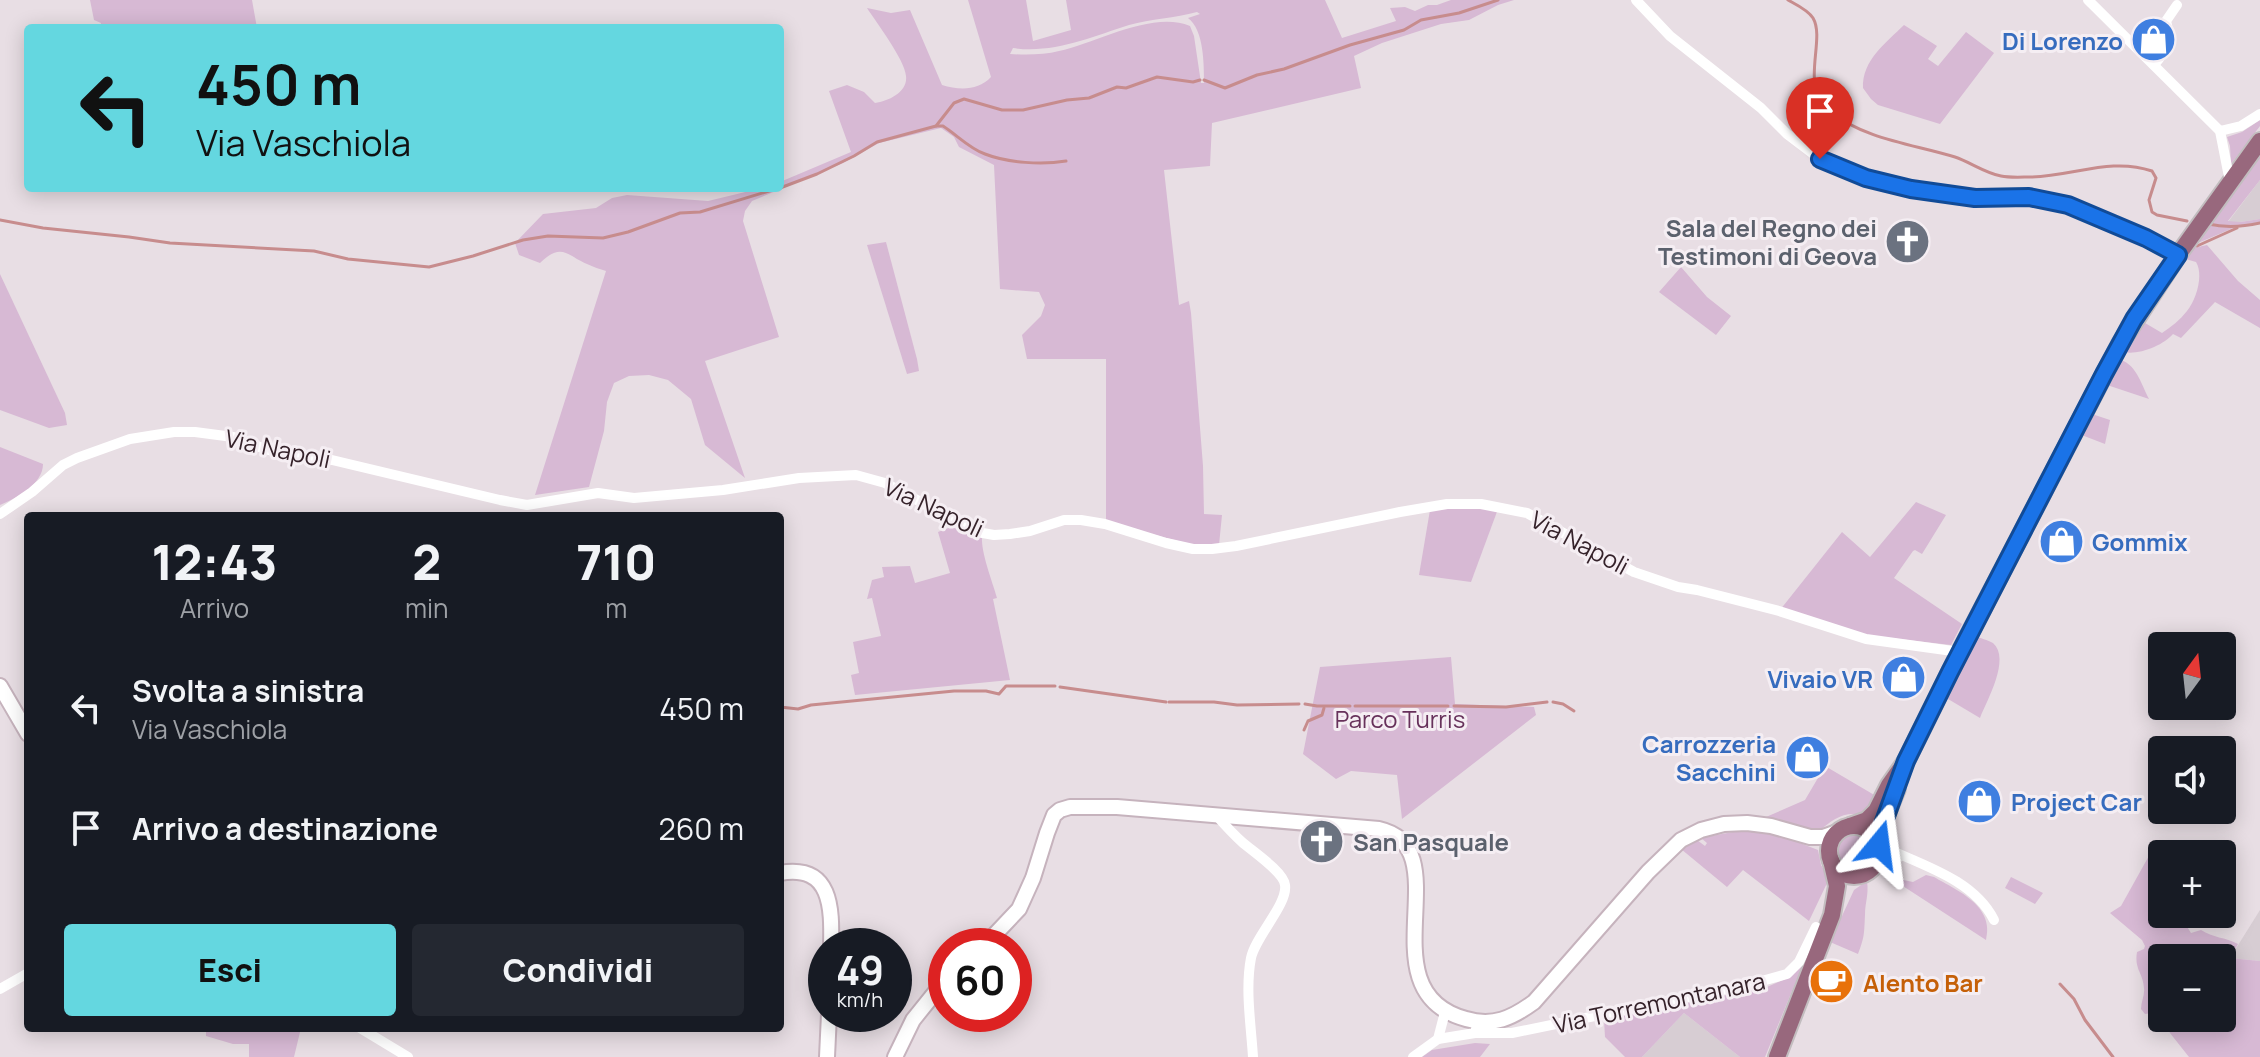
<!DOCTYPE html>
<html lang="it">
<meta charset="utf-8">
<style>
body{margin:0;font-family:Manrope,sans-serif;background:#242831;color:#f1f3f6;height:100vh;display:flex;flex-direction:column;font-size:30px;white-space:nowrap}
*{box-sizing:border-box;margin:0}
p{font-size:26px;color:#9ea1a6}
.icon{flex:none;width:44px;height:44px;fill:none;stroke:currentColor;stroke-width:2;stroke-linecap:round;stroke-linejoin:round}
.map{position:relative;flex:1;overflow:hidden}
.details{position:absolute;left:24px;top:512px;width:760px;height:520px;display:flex;flex-direction:column;background:#171b24;border-radius:8px;box-shadow:0 4px 20px #0003}
.details>*{flex:none}
.top-card{position:absolute;left:24px;top:24px;width:760px;height:168px;border-radius:8px;box-shadow:0 4px 20px #0003;background:#64d7e0;color:#111;overflow:hidden}
.needle{width:52px;rotate:15deg}
.buttons{position:absolute;left:2148px;top:632px;display:grid;gap:16px}
.buttons a{display:grid;place-items:center;width:88px;height:88px;border-radius:8px;background:#171b24;box-shadow:0 4px 20px #0003;font-size:40px}
.speed{position:absolute;left:808px;top:928px;display:flex;gap:16px;font-size:40px;font-weight:700;text-align:center}
.speed>*{display:grid;place-content:center;width:104px;height:104px;border-radius:50%;background:#171b24;box-shadow:0 4px 20px #0003;line-height:1}
.speed small{font-size:20px;font-weight:400}
.speed .limit{border:12px solid #d22;background:#fff;color:#111}
.pin{position:absolute;display:grid;place-items:center;width:68px;height:68px;color:#fff;margin:-82px -34px;border-radius:50% 50% 50% 0;rotate:-45deg;box-shadow:0 0 8px #0007}
.pin .icon{rotate:45deg}
.me{position:absolute;width:88px;margin:-44px;rotate:16deg;stroke-linejoin:round;filter:drop-shadow(0 0 6px #0008)}
.turn{display:flex;align-items:center;gap:28px;height:168px;padding:0 40px;font-size:36px}
.turn .icon{width:104px;height:104px;stroke-width:2.5}
.turn b{display:block;font-size:56px;line-height:68px}
.eta{display:flex;justify-content:space-evenly;align-items:center;height:136px;text-align:center}
.eta b{font-size:48px;font-weight:800;line-height:56px}
.cta{display:flex;gap:16px;margin-top:auto;padding:16px 40px}
.cta a{flex:1;height:92px;border-radius:8px;background:#64d7e0;color:#111;font-size:32px;font-weight:800;line-height:92px;text-align:center}
.cta a+a{background:#242831;color:#f1f3f6}
ul{padding:0;list-style:none}
li{display:flex;align-items:center;gap:24px;height:120px;padding:0 40px}
li div{flex:1}
li b{display:block;font-size:30px}
li em{font-style:normal}
.map>svg:first-child{display:block}
.built{fill:#d7cdd3}
.green{fill:#d7b9d4;fill-rule:evenodd}
.lines{fill:none;stroke-linecap:round;stroke-linejoin:round}
.stream{stroke:#c78c8d;stroke-width:3}
.secondary-casing{stroke:#c6b3bd;stroke-width:18}
.primary-casing{stroke:#c2bdbf;stroke-width:20}
.street{stroke:#fff;stroke-width:10}
.secondary{stroke:#fff;stroke-width:14}
.primary{stroke:#98687d;stroke-width:16}
.route-casing{stroke:#114b97;stroke-width:20}
.route{stroke:#1a73e8;stroke-width:14}
.labels{text-anchor:middle;dominant-baseline:central;stroke-width:6;stroke-linejoin:round;paint-order:stroke}
.shop-label{font-size:24px;font-weight:bold;fill:#366cbe;stroke:#f5eef3;text-anchor:end}
.worship-label{font-size:24px;font-weight:bold;fill:#5b616d;stroke:#f5eef3;text-anchor:end}
.street-label{font-size:24px;fill:#35222a;stroke:#f5eef3}
.park-label{font-size:24px;fill:#67315b;stroke:#f5eef3}
.food-label{font-size:24px;font-weight:bold;fill:#c56008;stroke:#f5eef3;text-anchor:start}
</style>
<div class="map">
<svg width="2260" height="1057" viewBox="0 0 2260 1057">
<rect width="100%" height="100%" fill="#e8dee4"/>
<g class="built">
<path d="M2260 180V219L2240 222H2228Z"/>
<path d="M2260 910V961L2230 958Z"/>
<path d="M1684 1013 1740 1057H1642Z"/>
</g>
<g class="green">
<path d="M90 0H252L257 28H100L101 23 94 20Z"/>
<path d="M968 0H1026L1033 41 1071 30 1066 0H1325L1342 38 1396 21 1390 8 1405 7 1415 11 1428 5H1437L1451 0H1514L1498 5 1469 20 1441 24 1382 43 1354 56 1361 88 1212 123 1210 166 1164 170 1179 305 1189 301 1191 313 1203 466 1204 514 1222 515 1219 545 1201 547 1106 522V359H1027L1022 335 1041 316 1045 305 1039 292 1000 289 994 165 959 147 954 137 941 128 879 143 843 163 752 201 745 211 743 221 779 337 705 361 745 478 705 445 691 399 668 380 649 375 629 376 614 383 607 402 604 431 589 487 535 495 606 271C600 269 593 267 587 264 566 255 562 242 540 263L519 255 515 243 543 214 596 208 612 198 627 195 708 201 762 188H780V182L851 152 829 91 847 85 864 92 875 103C889 101 908 92 906 76 905 60 876 22 867 8L891 13 910 10 942 85C959 90 978 91 991 77ZM1197 12 1200 14 1188 18C1204 30 1204 64 1204 83H1201L1194 36 1190 26C1153 10 1096 43 1059 51 1044 55 1025 55 1010 54L1013 48C1053 54 1091 37 1129 25 1151 19 1175 18 1197 12Z"/>
<path d="M1904 25 1937 46 1928 59 1938 66 1966 32 1994 53 1940 124 1878 105 1871 99 1863 88C1862 60 1886 43 1904 25Z"/>
<path d="M2260 120V126L2231 164 2230 146 2227 137 2242 132Z"/>
<path d="M2260 154V180L2228 221 2240 222 2260 219V222L2238 226 2191 246 2206 225 2220 227 2208 223Z"/>
<path d="M886 242 917 359 919 371 907 374 867 245Z"/>
<path d="M2207 245 2238 281 2260 300V328L2215 302 2181 338 2173 334C2163 346 2135 357 2120 351L2140 320 2162 333C2171 327 2180 320 2187 311 2196 300 2204 275 2196 262L2182 258 2189 249Z"/>
<path d="M1681 267 1707 297 1731 316 1716 335 1659 292Z"/>
<path d="M0 274 65 413 67 425 49 428 0 410Z"/>
<path d="M2117 359C2136 362 2141 384 2149 399L2104 384Z"/>
<path d="M2089 413 2110 420 2105 444 2079 434Z"/>
<path d="M0 447 43 464C43 484 17 498 0 505Z"/>
<path d="M1916 502 1946 515 1922 554 1915 550 1913 551 1894 578 1962 624 1951 645 1864 635 1780 610 1842 532 1870 557Z"/>
<path d="M1466 507 1498 509 1471 582 1419 575 1430 510Z"/>
<path d="M951 527 982 537C981 553 992 580 997 598L993 599 1010 680 855 695 851 675 859 673 853 642 881 636 872 598 867 599 872 580 884 577 882 567 910 566 915 583 950 573 938 532Z"/>
<path d="M1974 636C1980 638 1988 640 1993 643 2011 659 1987 700 1980 718L1943 696Z"/>
<path d="M1451 657 1455 704 1534 707 1536 715 1402 819 1397 775 1351 771 1336 779 1303 754 1320 667Z"/>
<path d="M1825 766 1876 796 1865 815C1841 811 1835 819 1817 832L1766 817 1805 800Z"/>
<path d="M1743 830 1779 835 1818 850 1821 865 1829 879 1809 921 1743 870 1727 887 1681 849 1697 840 1705 846 1707 843 1701 838Z"/>
<circle cx="1854" cy="851" r="18"/>
<path d="M2150 854 2162 860V914H2179L2191 933 2201 930C2213 938 2225 937 2238 944L2230 958 2260 961V1057H2189L2170 1033 2163 1018H2222V958H2162V1017L2157 1007 2152 1013 2145 1014 2141 1009C2141 1002 2145 995 2144 988 2143 973 2134 969 2137 952L2144 949 2145 946 2142 940 2110 913 2121 906Z"/>
<path d="M1926 875 1934 877C1958 891 1995 906 1986 940L1889 877 1913 882Z"/>
<path d="M2011 877 2043 893 2035 904 2005 888Z"/>
<path d="M1867 881C1869 895 1865 902 1865 915 1864 933 1865 936 1858 954L1830 942 1854 890Z"/>
<path d="M1803 964 1765 1057H1740L1684 1013 1642 1057H1625L1605 1037 1604 1020 1767 987 1790 977Z"/>
<path d="M206 1028H301L294 1057H249V1044H233L206 1036Z"/>
<path d="M1475 1043 1490 1044 1480 1057H1422L1432 1050Z"/>
</g>
<g class="lines">
<g class="stream">
<path d="M1788 0C1797 5 1808 10 1813 18 1826 40 1799 88 1829 111 1866 140 1913 144 1955 157 1970 162 1985 173 2001 176 2010 178 2022 177 2031 177 2074 176 2111 157 2152 171L2156 178 2149 200 2152 212 2157 215 2187 221"/>
<path d="M1204 80 1225 88 1257 75 1284 69 1350 45 1404 30 1421 20 1459 13 1498 0"/>
<path d="M936 126H943C957 135 970 149 985 154 1008 163 1042 165 1066 161"/>
<path d="M780 188 817 174 854 156 877 142 936 126 954 103 964 99 1002 110H1023L1067 100 1089 98 1117 87 1126 88 1157 77 1193 82 1200 80"/>
<path d="M0 220 43 228 129 237 170 243 314 251 348 259 429 267 473 256 523 240 548 236 603 238 628 232 680 213 700 212 779 188"/>
<path d="M2208 224C2226 228 2242 227 2260 223"/>
<path d="M2197 246 2237 228"/>
<path d="M1060 687 1166 702"/>
<path d="M1169 702H1214L1237 705 1299 704"/>
<path d="M1553 702 1563 704 1574 711"/>
<path d="M1305 704 1317 706H1350"/>
<path d="M1355 706H1448"/>
<path d="M1454 706 1506 707 1547 702"/>
<path d="M780 707 798 709 811 705 954 691H986L999 694 1006 686H1055"/>
<path d="M1304 730 1308 721 1322 715 1324 708"/>
<path d="M2060 984 2074 999 2085 1020 2113 1057"/>
</g>
<defs>
<g id="secondary">
<path d="M0 686 28 734"/>
<path d="M780 873C832 864 832 908 831 946"/>
<path d="M984 946 1019 909 1033 878 1047 833 1054 815 1060 810 1070 807H1117L1379 829C1463 848 1362 991 1466 1019 1493 1027 1512 1018 1534 1002L1648 872 1681 840 1701 830 1724 824 1747 823 1771 826 1810 837H1823L1837 832"/>
<path d="M827 1057 829 1014"/>
<path d="M895 1057 913 1020 946 979"/>
</g>
<g id="primary">
<circle cx="1854" cy="851" r="25"/>
<path d="M1850 826 1867 820 1876 811 1889 785 1906 761 1960 652 2120 344 2178 255 2260 141"/>
<path d="M1878 842 1885 818 1897 789"/>
<path d="M1777 1057 1832 915 1837 886 1831 860"/>
</g>
</defs>
<use href="#secondary" class="secondary-casing"/>
<use href="#primary" class="primary-casing"/>
<g class="street">
<path d="M1636 0 1670 36 1761 108 1787 134 1820 159 1866 178 1911 189 1975 198 2029 197 2068 205 2146 238 2178 255"/>
<path d="M2088 0 2220 131 2230 182"/>
<path d="M2154 65C2166 51 2172 40 2166 21L2177 5"/>
<path d="M2220 131 2241 126 2260 114"/>
<path d="M0 514 32 492 63 465 77 458 130 439 174 432H195L233 437 265 449 292 455 332 460 500 500 527 505 598 493 634 498 723 490 799 478 856 475 885 483 977 532 994 535 1010 534 1030 531 1064 520H1081L1105 524 1166 543 1193 549H1212L1236 546 1400 512 1447 504H1481L1527 513 1634 572 1678 587 1697 590 1779 611 1866 639 1960 652"/>
<path d="M1216 815C1224 824 1233 834 1242 842 1252 851 1284 872 1285 885 1288 904 1255 937 1251 958 1245 989 1251 1025 1253 1057"/>
<path d="M1879 845C1918 864 1973 878 1994 920"/>
<path d="M1874 867 1889 857H1899"/>
<path d="M0 989 28 973"/>
<path d="M360 1028 408 1057"/>
<path d="M1475 1033H1512L1751 984 1787 974 1799 962 1816 927"/>
<path d="M1438 1039 1475 1033 1476 1029"/>
<path d="M1413 1057 1438 1039 1445 1012"/>
</g>
<use href="#secondary" class="secondary"/>
<use href="#primary" class="primary"/>
</g>
<g class="lines">
<defs>
<path id="route" d="M1820 159 1866 178 1911 189 1975 198 2029 197 2068 205 2146 238 2178 255 2134 319 2104 374 1950 672 1906 761 1882 827 1879 845"/>
</defs>
<use href="#route" class="route-casing"/>
<use href="#route" class="route"/>
</g>
<defs>
<symbol id="shop-disc" viewBox="-11 -11 22 22"><circle r="9.5" fill="#3f7fe0" stroke="#f5eef3"/><path d="M-5-2.5h2.3a2.7 3.5 0 0 1 5.4 0H5L5.5 6h-11ZM-1.5-2.5h3a1.5 2.3 0 0 0-3 0Z" fill="#fff"/></symbol>
<symbol id="church-disc" viewBox="-11 -11 22 22"><circle r="9.5" fill="#6b7280" stroke="#f5eef3"/><path d="M-1.2-6h2.4v3.5h3.3v2.4h-3.3V6h-2.4V-.1h-3.3v-2.4h3.3Z" fill="#fff"/></symbol>
<symbol id="cafe-disc" viewBox="-11 -11 22 22"><circle r="9.5" fill="#e8710a" stroke="#f5eef3"/><path d="M-5.5-4.5H6V0H3Q3 3.5 0 3.5H-2.5Q-5.5 3.5-5.5 0ZM3-3.2v2h1.7v-2ZM-6 4.5H4V6H-6Z" fill="#fff"/></symbol>
</defs>
<g fill-rule="evenodd">
<use href="#shop-disc" x="2128" y="14" width="51" height="51"/>
<use href="#church-disc" x="1882" y="216" width="51" height="51"/>
<use href="#shop-disc" x="2036" y="516" width="51" height="51"/>
<use href="#shop-disc" x="1878" y="652" width="51" height="51"/>
<use href="#shop-disc" x="1782" y="732" width="51" height="51"/>
<use href="#shop-disc" x="1954" y="776" width="51" height="51"/>
<use href="#church-disc" x="1296" y="816" width="51" height="51"/>
<use href="#cafe-disc" x="1806" y="956" width="51" height="51"/>
</g>
<g class="labels">
<g class="shop-label">
<text x="2123" y="40">Di Lorenzo</text>
<text x="2092" y="541" text-anchor="start">Gommix</text>
<text x="1873" y="678">Vivaio VR</text>
<text x="1776" y="743">Carrozzeria<tspan x="1776" dy="28">Sacchini</tspan></text>
<text x="2011" y="801" text-anchor="start">Project Car</text>
</g>
<g class="worship-label">
<text x="1877" y="227">Sala del Regno dei<tspan x="1877" dy="28">Testimoni di Geova</tspan></text>
<text x="1353" y="841" text-anchor="start">San Pasquale</text>
</g>
<g class="street-label">
<text transform="translate(278 448) rotate(12)">Via Napoli</text>
<text transform="translate(934 507) rotate(25)">Via Napoli</text>
<text transform="translate(1580 542) rotate(28)">Via Napoli</text>
<text transform="translate(1659 1002) rotate(-12)">Via Torremontanara</text>
</g>
<g class="park-label">
<text x="1400" y="718">Parco Turris</text>
</g>
<g class="food-label">
<text x="1863" y="982">Alento Bar</text>
</g>
</g>
</svg>
<div class="buttons">
<a><svg class="needle" viewBox="-14 -14 28 28"><path d="M0-13l5 13h-10z" fill="#e53935"/><path d="M0 13l5-13h-10z" fill="#9ea1a6"/></svg></a>
<a><svg class="icon" aria-label="sound" viewBox="0 0 24 24"><path d="M4 9h4l5-4v14l-5-4H4zM17 9q2 3 0 6"/></svg></a>
<a>+</a>
<a>−</a>
</div>
<div class="speed"><div>49<small>km/h</small></div><div class="limit">60</div></div>
<div class="pin" style="left:1820px;top:159px;background:#d93025"><svg class="icon" aria-label="arrive" viewBox="0 0 24 24"><path d="M6 21V4h12l-3 4 3 4H6"/></svg></div>
<svg class="me" style="left:1879px;top:845px" viewBox="-20 -20 40 40"><path d="M0-17L14 15 0 8-14 15z" fill="#1a73e8" stroke="#fff" stroke-width="4"/></svg>
<div class="top-card">
<div class="turn"><svg class="icon" aria-label="left" viewBox="0 0 24 24"><path d="M17 20v-9H6M10 6l-5 5 5 5"/></svg><div><b>450 m</b>Via Vaschiola</div></div>
</div>
<section class="details">
<div class="eta">
<div><b>12:43</b><p>Arrivo</p></div>
<div><b>2</b><p>min</p></div>
<div><b>710</b><p>m</p></div>
</div>
<ul>
<li><svg class="icon" aria-label="left" viewBox="0 0 24 24"><path d="M17 20v-9H6M10 6l-5 5 5 5"/></svg><div><b>Svolta a sinistra</b><p>Via Vaschiola</p></div><em>450 m</em></li>
<li><svg class="icon" aria-label="arrive" viewBox="0 0 24 24"><path d="M6 21V4h12l-3 4 3 4H6"/></svg><div><b>Arrivo a destinazione</b></div><em>260 m</em></li>
</ul>
<div class="cta"><a>Esci</a><a>Condividi</a></div>
</section>
</div>
